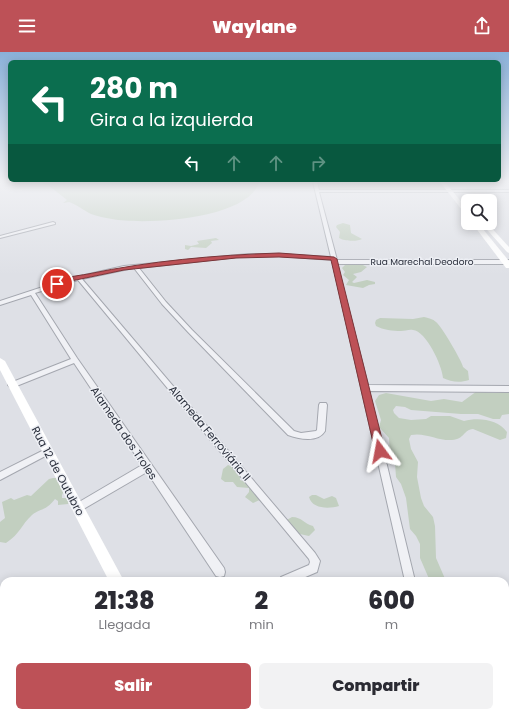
<!DOCTYPE html>
<html lang="es">
<meta charset="utf-8">
<style>
body{margin:0;font-family:Poppins,sans-serif;background:#f2f2f3;color:#2b2b33;height:100vh;display:flex;flex-direction:column;font-size:15px;white-space:nowrap}
*{box-sizing:border-box;margin:0}
p{font-size:13px;color:#7c7c81}
.icon{flex:none;width:22px;height:22px;fill:none;stroke:currentColor;stroke-width:2;stroke-linecap:round;stroke-linejoin:round}
.map{position:relative;flex:1;overflow:hidden}
.drawer{position:absolute;left:0px;top:525px;width:509px;height:140px;display:flex;flex-direction:column;background:#fff;border-radius:12px 12px 0 0;box-shadow:0 2px 10px #0003}
.drawer>*{flex:none}
.banner{position:absolute;left:8px;top:8px;width:493px;height:122px;border-radius:6px;box-shadow:0 2px 10px #0003;background:#0b6e4f;color:#fff;overflow:hidden}
.tools{position:absolute;left:461px;top:142px;display:grid;gap:8px}
.tools a{display:grid;place-items:center;width:36px;height:36px;border-radius:6px;background:#fff;box-shadow:0 2px 10px #0003;font-size:20px}
.pin{position:absolute;display:grid;place-items:center;width:34px;height:34px;color:#fff;margin:-17px;border:2px solid #fff;border-radius:50%;box-shadow:0 1px 4px #0007}
.me{position:absolute;width:44px;margin:-22px;rotate:347deg;stroke-linejoin:round;filter:drop-shadow(0 0 3px #0008)}
.turn{display:flex;align-items:center;gap:14px;height:84px;padding:0 16px;font-size:18px}
.turn .icon{width:52px;height:52px;stroke-width:2.5}
.turn b{display:block;font-size:28px;line-height:34px}
.lanes{display:flex;align-items:center;height:38px;padding:0 16px;background:#0003;justify-content:center;gap:20px;direction:ltr}
.lanes .off{opacity:.35}
.eta{display:flex;justify-content:space-evenly;align-items:center;height:68px;text-align:center}
.eta b{font-size:24px;font-weight:800;line-height:28px}
.cta{display:flex;gap:8px;margin-top:auto;padding:8px 16px}
.cta a{flex:1;height:46px;border-radius:6px;background:#bd5157;color:#fff;font-size:16px;font-weight:800;line-height:46px;text-align:center}
.cta a+a{background:#f2f2f3;color:#2b2b33}
header{display:flex;justify-content:space-between;align-items:center;height:52px;padding:0 16px;background:#bd5157;color:#fff;font-size:18px;font-weight:800}
.map>svg:first-child{display:block}
.green{fill:#c2cfc0}
.lines{fill:none;stroke-linecap:round;stroke-linejoin:round}
.minor-casing{stroke:#a4a7af;stroke-width:2}
.minor{fill:#f0f1f5;fill-rule:evenodd}
.secondary{fill:#fff;fill-rule:evenodd}
.route{fill:#bd5157;stroke:#7b3539}
.labels{text-anchor:middle;dominant-baseline:central;stroke-width:3;stroke-linejoin:round;paint-order:stroke}
.far-street-label{font-size:9px;fill:#292e3b;stroke:#edeff4}
.street-label{font-size:11px;fill:#292e3b;stroke:#edeff4}
</style>
<header><svg class="icon" aria-label="menu" viewBox="0 0 24 24"><path d="M4 6h16M4 12h16M4 18h16"/></svg>Waylane<svg class="icon" aria-label="share" viewBox="0 0 24 24"><path d="M12 15V3M7 8l5-5 5 5M5 13v7h14v-7"/></svg></header>
<div class="map">
<svg width="509" height="665" viewBox="0 0 509 665">
<rect width="100%" height="100%" fill="#dee0e6"/>
<g class="green">
<path d="M45 130H259C248 168 144 173 112 167 105 166 97 164 91 162 85 159 74 151 69 150 67 150 65 151 63 151L67 148 48 133 43 132Z"/>
<path d="M318 130H442L447 138 320 137Z"/>
<path d="M343 171 350 173 351 181 362 187C357 190 344 189 339 186L340 180 336 175 337 173Z"/>
<path d="M216 186 219 188 211 189 212 191 206 196 191 195 188 198 185 197V193L191 194 199 192 197 189Z"/>
<path d="M346 212H361L367 215 361 220 353 222 357 225 352 230 354 231 367 228 375 230V232L369 233 363 236 346 233 349 228 343 223 345 220 342 216Z"/>
<path d="M424 265C428 266 433 267 436 270 441 273 463 311 463 315L468 319 469 328C460 331 451 330 443 326 442 313 426 279 413 278 409 277 405 279 401 279 393 279 383 278 376 274L375 271 376 268 380 266 413 267Z"/>
<path d="M477 339 495 341 509 339V362L502 363 500 367H493L478 362H461L411 358 405 355 396 354 393 358 394 361 399 366 411 368 426 367 431 364H450L464 369C478 365 498 367 507 380L506 386 500 388 473 377C463 378 465 387 452 388 438 389 425 380 411 383L409 387 411 397 418 410 417 425 421 446 424 454 433 465 435 474 436 506 446 529H430L420 506V492L416 484 410 477 406 446 401 432 396 425 395 411 390 405 389 386 379 375 381 368 375 349 379 343 386 341 431 349 444 347 462 350Z"/>
<path d="M228 413 233 415 240 422V428L246 430 262 447 253 451 245 445 249 440V436L237 435 233 430H225L221 427 223 417Z"/>
<path d="M53 426H58L64 439 62 443V446H67L69 448 68 452 58 453V449L55 447C46 459 41 456 32 463 21 473 20 482 6 491L0 490V470L5 466 2 450 11 446 14 448 27 443 31 444 49 427Z"/>
<path d="M312 443H316L324 447 332 444 336 446 339 454C329 457 312 457 309 445Z"/>
<path d="M292 465C302 465 304 472 313 474L315 478 309 484 295 481 285 469Z"/>
</g>
<g class="lines">
<defs>
<g id="minor">
<path d="M313 130H317L319 138H509V140H319L337 208H509V212H337L368 333 509 334V340L369 339 415 529H405L332 208 279 204H248L139 216 166 250 192 278 294 379 301 381 316 379 317 378 319 353 320 351H326L327 353 325 379C318 391 299 387 288 383L188 280 162 252 134 216 124 218 82 227 315 501 320 509 317 520 296 529H280L281 525 309 513 310 510 309 507 78 228 35 241 77 306 224 516 225 520 224 524 220 525 216 524 147 420 80 459 77 460 74 459 73 456 74 453 142 413 74 311 14 335H10L8 333 10 331 71 307 31 243 0 253V249L67 227 124 214 248 202H279L331 205Z"/>
<path d="M53 170 55 171V172L0 186V184Z"/>
<path d="M48 396 51 397 52 399 51 401 0 428V420Z"/>
<path d="M66 661H81L79 665H64Z"/>
<path d="M437 661H449L451 665H439Z"/>
</g>
</defs>
<use href="#minor" class="minor-casing"/>
<use href="#minor" class="minor"/>
<g class="secondary">
<path d="M440 130H445L468 158V164L466 163Z"/>
<path d="M472 171H478L509 209V216H506Z"/>
<path d="M481 171H487L509 195V201L507 200Z"/>
<path d="M0 306 5 309 124 529H109L0 318Z"/>
<path d="M178 661H196L198 665H180Z"/>
</g>
</g>
<linearGradient id="sky" x2="0" y2="1"><stop stop-color="#8ab0d9"/><stop offset="0.58" stop-color="#f0f1f4"/><stop offset="1" stop-color="#f0f1f4" stop-opacity="0"/></linearGradient>
<rect width="509" height="223" fill="url(#sky)"/>
<path class="route" d="M279 201 334 205 337 207 385 399 384 402 380 403 376 402 375 399 331 208 279 205 236 206 124 218 71 229 57 234 53 232C61 225 77 224 88 222 150 209 215 203 279 201Z"/>
<g class="labels">
<g class="far-street-label">
<text x="422" y="210">Rua Marechal Deodoro</text>
</g>
<g class="street-label">
<text transform="translate(124 381) rotate(56)">Alameda dos Troles</text>
<text transform="translate(210 381) rotate(50)">Alameda Ferroviária II</text>
<text transform="translate(58 419) rotate(62)">Rua 12 de Outubro</text>
</g>
</g>
</svg>
<div class="tools">
<a><svg class="icon" aria-label="search" viewBox="0 0 24 24"><circle cx="10" cy="10" r="6"/><path d="M15 15l6 6"/></svg></a>
</div>
<div class="pin" style="left:57px;top:232px;background:#d93025"><svg class="icon" aria-label="arrive" viewBox="0 0 24 24"><path d="M6 21V4h12l-3 4 3 4H6"/></svg></div>
<svg class="me" style="left:380px;top:399px" viewBox="-20 -20 40 40"><path d="M0-17L14 15 0 8-14 15z" fill="#bd5157" stroke="#fff" stroke-width="4"/></svg>
<div class="banner">
<div class="turn"><svg class="icon" aria-label="left" viewBox="0 0 24 24"><path d="M17 20v-9H6M10 6l-5 5 5 5"/></svg><div><b>280 m</b>Gira a la izquierda</div></div>
<div class="lanes"><svg class="icon" aria-label="left" viewBox="0 0 24 24"><path d="M17 20v-9H6M10 6l-5 5 5 5"/></svg><svg class="icon off" aria-label="ahead" viewBox="0 0 24 24"><path d="M12 20V5M6 11l6-6 6 6"/></svg><svg class="icon off" aria-label="ahead" viewBox="0 0 24 24"><path d="M12 20V5M6 11l6-6 6 6"/></svg><svg class="icon off" aria-label="right" viewBox="0 0 24 24"><path d="M7 20v-9h11M14 6l5 5-5 5"/></svg></div>
</div>
<section class="drawer">
<div class="eta">
<div><b>21:38</b><p>Llegada</p></div>
<div><b>2</b><p>min</p></div>
<div><b>600</b><p>m</p></div>
</div>
<div class="cta"><a>Salir</a><a>Compartir</a></div>
</section>
</div>
